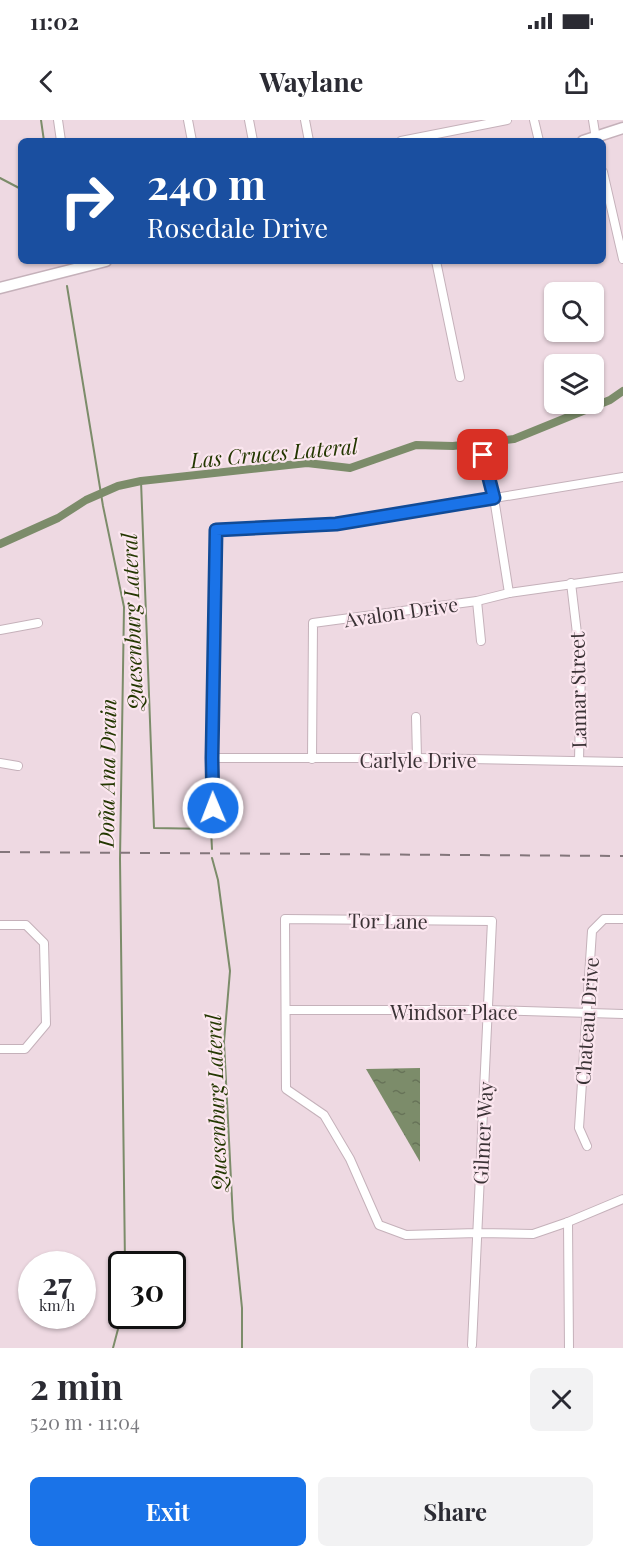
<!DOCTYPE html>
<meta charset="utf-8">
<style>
body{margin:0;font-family:"Playfair Display",serif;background:#f2f2f3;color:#2b2b33;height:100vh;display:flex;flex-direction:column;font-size:22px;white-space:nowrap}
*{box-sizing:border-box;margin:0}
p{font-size:20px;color:#7c7c81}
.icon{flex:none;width:33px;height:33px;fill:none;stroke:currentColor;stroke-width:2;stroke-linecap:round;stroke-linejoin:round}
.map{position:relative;height:1228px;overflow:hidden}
.sheet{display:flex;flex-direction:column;background:#fff;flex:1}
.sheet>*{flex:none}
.top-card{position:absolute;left:18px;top:18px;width:588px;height:126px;border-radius:9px;box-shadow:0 2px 4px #0004;background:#1a4fa0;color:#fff;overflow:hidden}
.buttons{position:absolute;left:544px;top:162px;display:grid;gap:12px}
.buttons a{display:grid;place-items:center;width:60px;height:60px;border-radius:9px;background:#fff;box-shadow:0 2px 4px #0004;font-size:30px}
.speed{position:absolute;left:18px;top:1131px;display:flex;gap:12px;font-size:30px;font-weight:700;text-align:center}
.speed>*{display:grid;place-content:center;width:78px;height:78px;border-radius:50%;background:#fff;box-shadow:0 2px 4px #0004;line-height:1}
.speed small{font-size:15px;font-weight:400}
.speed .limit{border:3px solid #111;border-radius:9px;background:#fff;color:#111}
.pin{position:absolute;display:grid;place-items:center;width:51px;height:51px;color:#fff;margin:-26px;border-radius:12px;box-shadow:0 3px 9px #0006}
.me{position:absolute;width:66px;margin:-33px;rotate:359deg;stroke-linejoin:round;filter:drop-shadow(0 0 4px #0008)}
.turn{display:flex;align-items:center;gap:21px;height:126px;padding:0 30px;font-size:27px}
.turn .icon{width:78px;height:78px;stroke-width:2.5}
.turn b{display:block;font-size:42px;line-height:51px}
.round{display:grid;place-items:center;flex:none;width:63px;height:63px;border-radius:9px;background:#f2f2f3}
.headline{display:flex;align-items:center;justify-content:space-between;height:102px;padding:0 30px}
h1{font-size:36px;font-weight:700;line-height:45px}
.primary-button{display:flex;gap:12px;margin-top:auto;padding:12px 30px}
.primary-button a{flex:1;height:69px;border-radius:9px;background:#1a73e8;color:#fff;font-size:24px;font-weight:700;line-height:69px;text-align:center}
.primary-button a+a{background:#f2f2f3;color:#2b2b33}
.status{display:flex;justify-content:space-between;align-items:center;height:42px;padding:0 30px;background:#fff;direction:ltr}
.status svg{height:16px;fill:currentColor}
header{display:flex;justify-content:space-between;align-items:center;height:78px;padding:0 30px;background:#fff;font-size:27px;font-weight:700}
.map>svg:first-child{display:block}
.water{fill:url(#water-ripples)}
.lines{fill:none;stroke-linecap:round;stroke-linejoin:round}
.stream{stroke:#7c8c6a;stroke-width:2}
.canal{stroke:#7c8c6a;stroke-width:8}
.street-casing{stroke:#c5b1ba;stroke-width:10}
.secondary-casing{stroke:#c5b1ba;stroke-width:13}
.street{stroke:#fff;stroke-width:8}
.secondary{stroke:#fff;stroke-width:10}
.rail{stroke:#83767b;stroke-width:2;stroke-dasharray:10 10;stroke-linecap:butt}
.route-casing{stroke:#114b97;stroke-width:15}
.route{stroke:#1a73e8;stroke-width:10}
.labels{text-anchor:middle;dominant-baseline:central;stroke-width:4.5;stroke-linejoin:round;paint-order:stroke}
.street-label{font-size:20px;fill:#3a3235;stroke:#fbe6ef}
.water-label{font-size:21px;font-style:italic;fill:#233700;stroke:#fbe6ef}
</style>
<div class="status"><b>11:02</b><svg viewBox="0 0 49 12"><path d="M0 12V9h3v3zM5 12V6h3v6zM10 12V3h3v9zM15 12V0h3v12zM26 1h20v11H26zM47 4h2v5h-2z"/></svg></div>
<header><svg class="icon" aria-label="back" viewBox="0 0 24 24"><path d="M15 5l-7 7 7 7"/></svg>Waylane<svg class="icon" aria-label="share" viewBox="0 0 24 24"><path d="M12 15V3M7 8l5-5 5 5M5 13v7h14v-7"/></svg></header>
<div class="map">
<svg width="623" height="1228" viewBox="0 0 623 1228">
<defs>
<pattern id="water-ripples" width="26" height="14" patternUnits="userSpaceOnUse" patternTransform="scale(1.5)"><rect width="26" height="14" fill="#7c8c6a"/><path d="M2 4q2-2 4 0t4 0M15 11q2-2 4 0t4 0" fill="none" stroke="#677358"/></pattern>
</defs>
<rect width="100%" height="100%" fill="#eed9e2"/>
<path class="water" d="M420 948V1042L366 949Z"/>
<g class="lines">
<g class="stream">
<path d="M41 0 44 21"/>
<path d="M0 58 21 69"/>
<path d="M67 166 103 386 124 487 120 739 125 1144"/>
<path d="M141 361 154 708 211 709 212 729"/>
<path d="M212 738 218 760 230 851 224 922 233 1099 242 1188V1228"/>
<path d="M113 1228 122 1194"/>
</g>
<path class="canal" d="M0 424 58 398 86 380 118 366 141 361 307 343 350 348 416 325 453 326 514 319 610 280 623 271"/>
<defs>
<g id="street">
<path d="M58 0 61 21"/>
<path d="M188 0 192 21"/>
<path d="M249 0 253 21"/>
<path d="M305 0 309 21"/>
<path d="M534 0 539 21"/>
<path d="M593 0 596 19"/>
<path d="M401 21 507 0"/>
<path d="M603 52 623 139"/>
<path d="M436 141 460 257"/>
<path d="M483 335 494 378 509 473"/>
<path d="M571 463 581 547 579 641"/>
<path d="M477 481 481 521"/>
<path d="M0 510 38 503"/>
<path d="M416 597 417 638"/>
<path d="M212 638H417L623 642"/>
<path d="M312 639 313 503 477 481 509 473 623 457"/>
<path d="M0 643 18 646"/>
<path d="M213 688 216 410 336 404 623 357"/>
<path d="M0 805H26L44 823 46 904 25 929H0"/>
<path d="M286 890H488L623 894"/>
<path d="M587 1026 579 1008 592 811 604 799H623"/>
<path d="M568 1102 569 1228"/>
<path d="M472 1225 492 801 285 799 286 969 324 995 350 1039 379 1105 406 1115 477 1113 533 1114 568 1102 623 1079"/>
</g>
<g id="secondary">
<path d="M583 21 623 8"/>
<path d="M0 168 106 141"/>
</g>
</defs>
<use href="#street" class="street-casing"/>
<use href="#secondary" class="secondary-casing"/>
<use href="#street" class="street"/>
<use href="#secondary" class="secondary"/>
<path class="rail" d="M0 732 623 736"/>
</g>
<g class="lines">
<defs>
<path id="route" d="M213 688 212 638 216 410 336 404 494 378 483 335"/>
</defs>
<use href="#route" class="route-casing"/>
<use href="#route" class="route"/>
</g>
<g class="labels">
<g class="street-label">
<text transform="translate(401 491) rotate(-8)">Avalon Drive</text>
<text transform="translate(577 570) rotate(-91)">Lamar Street</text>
<text x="418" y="639">Carlyle Drive</text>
<text transform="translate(388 800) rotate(1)">Tor Lane</text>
<text x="454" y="891">Windsor Place</text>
<text transform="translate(586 901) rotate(-86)">Chateau Drive</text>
<text transform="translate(482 1013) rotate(-87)">Gilmer Way</text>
</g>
<g class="water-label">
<text transform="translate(274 332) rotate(-5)">Las Cruces Lateral</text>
<text transform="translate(131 502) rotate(-92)">Quesenburg Lateral</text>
<text transform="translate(106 653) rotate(-89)">Doña Ana Drain</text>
<text transform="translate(215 983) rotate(-92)">Quesenburg Lateral</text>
</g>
</g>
</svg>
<div class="buttons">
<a><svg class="icon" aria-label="search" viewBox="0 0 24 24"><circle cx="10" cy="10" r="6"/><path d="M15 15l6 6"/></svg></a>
<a><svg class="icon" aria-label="layers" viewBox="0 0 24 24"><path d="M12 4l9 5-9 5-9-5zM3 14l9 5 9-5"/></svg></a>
</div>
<div class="speed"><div>27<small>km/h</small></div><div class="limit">30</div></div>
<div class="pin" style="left:483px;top:335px;background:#d93025"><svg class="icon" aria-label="arrive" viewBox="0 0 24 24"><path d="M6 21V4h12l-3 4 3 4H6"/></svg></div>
<svg class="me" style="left:213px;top:688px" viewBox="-20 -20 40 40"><circle r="17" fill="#1a73e8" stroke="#fff" stroke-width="3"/><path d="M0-11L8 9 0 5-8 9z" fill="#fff"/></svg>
<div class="top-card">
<div class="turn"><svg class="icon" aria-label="right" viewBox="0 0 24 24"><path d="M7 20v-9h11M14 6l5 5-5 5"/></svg><div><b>240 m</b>Rosedale Drive</div></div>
</div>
</div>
<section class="sheet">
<div class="headline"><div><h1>2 min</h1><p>520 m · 11:04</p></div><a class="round"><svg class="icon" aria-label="close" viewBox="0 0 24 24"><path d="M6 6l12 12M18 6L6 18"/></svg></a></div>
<div class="primary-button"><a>Exit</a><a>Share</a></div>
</section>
